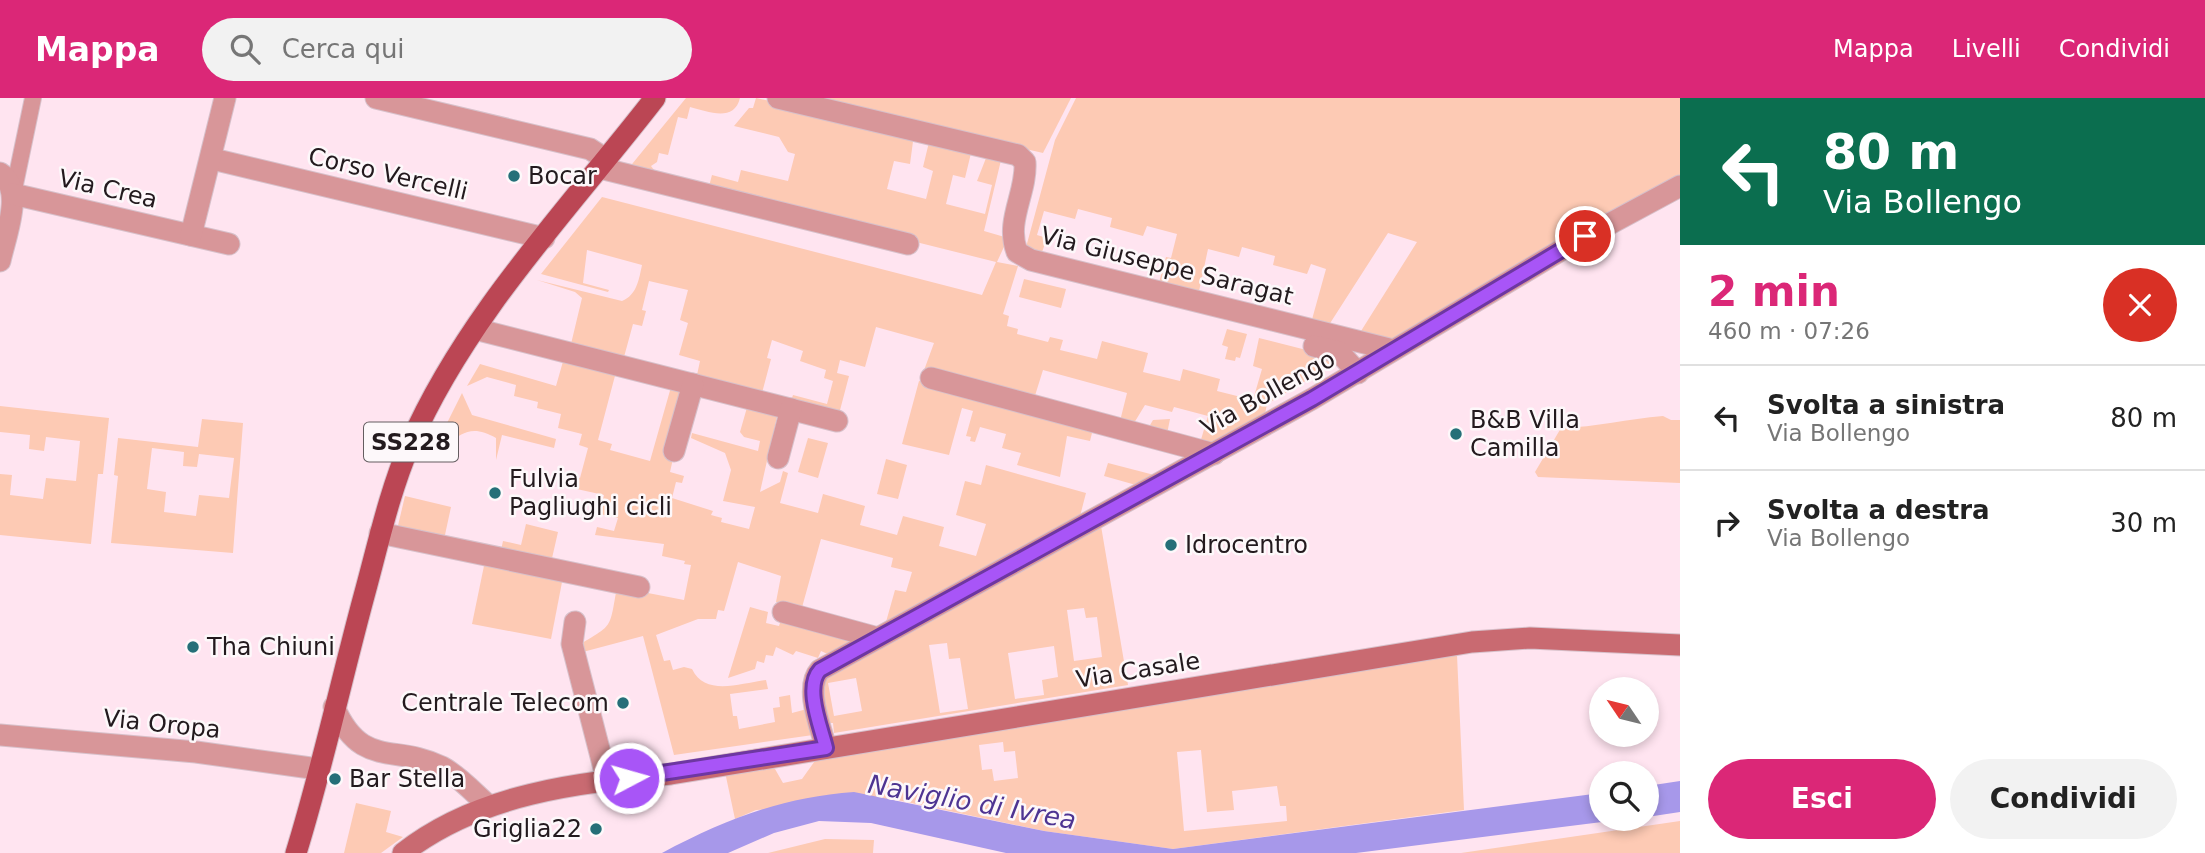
<!DOCTYPE html>
<html lang="it">
<meta charset="utf-8">
<style>
body{margin:0;font-family:"DejaVu Sans",sans-serif;background:#f2f2f2;color:#222;height:100vh;display:flex;flex-direction:column;font-size:26px;white-space:nowrap}
*{box-sizing:border-box;margin:0}
p{font-size:23px;color:#767676}
.icon{flex:none;width:38px;height:38px;fill:none;stroke:currentColor;stroke-width:2;stroke-linecap:round;stroke-linejoin:round}
.map{position:relative;flex:1;overflow:hidden}
.side{display:flex;flex-direction:column;background:#fff;width:525px}
.side>*{flex:none}
.top-card{background:#0b6e4f;color:#fff;overflow:hidden}
.needle{width:46px;rotate:305deg}
.tools{position:absolute;left:1589px;top:579px;display:grid;gap:14px}
.tools a{display:grid;place-items:center;width:70px;height:70px;border-radius:50%;background:#fff;box-shadow:0 4px 10px #0003;font-size:35px}
.pin{position:absolute;display:grid;place-items:center;width:60px;height:60px;color:#fff;margin:-30px;border:4px solid #fff;border-radius:50%;box-shadow:0 2px 7px #0007}
.me{position:absolute;width:77px;margin:-38px;rotate:84deg;stroke-linejoin:round;filter:drop-shadow(0 0 5px #0008)}
.turn{display:flex;align-items:center;gap:24px;height:147px;padding:0 28px;font-size:32px}
.turn .icon{width:91px;height:91px;stroke-width:2.5}
.turn b{display:block;font-size:49px;line-height:60px}
.round{display:grid;place-items:center;flex:none;width:74px;height:74px;border-radius:37px;background:#f2f2f2}
.head{display:flex;align-items:center;justify-content:space-between;height:119px;padding:0 28px}
h1{font-size:42px;font-weight:800;line-height:52px;color:#db2777}
.cta{display:flex;gap:14px;margin-top:auto;padding:14px 28px}
.cta a{flex:1;height:80px;border-radius:42px;background:#db2777;color:#fff;font-size:28px;font-weight:800;line-height:80px;text-align:center}
.cta a+a{background:#f2f2f2;color:#222}
ul{padding:0;list-style:none}
li{display:flex;align-items:center;gap:21px;height:105px;padding:0 28px;border-top:2px solid #e0e0e0}
li div{flex:1}
li b{display:block;font-size:26px}
li em{font-style:normal}
header{display:flex;align-items:center;gap:42px;box-sizing:border-box;height:98px;padding:0 35px;background:#db2777;color:#fff}
header strong{font-size:33px}
nav{display:flex;gap:38px;margin-inline-start:auto;font-size:24px}
.search{width:490px;height:63px;background:#f2f2f2;display:flex;align-items:center;gap:18px;box-sizing:border-box;padding:0 24px;border-radius:38px;color:#767676;font-size:26px}
main{display:flex;flex:1;min-height:0}
.map>svg:first-child{display:block}
.green{fill:#fdcab4;fill-rule:evenodd}
.water{fill:#a798ea}
.lines{fill:none;stroke-linecap:round;stroke-linejoin:round}
.pedestrian-casing{stroke:#d7c0ca;stroke-width:18}
.minor-casing{stroke:#d7c0ca;stroke-width:23}
.secondary-casing{stroke:#d7c0ca;stroke-width:23}
.primary-casing{stroke:#d7c0ca;stroke-width:23}
.pedestrian{stroke:#d89699;stroke-width:16}
.minor{stroke:#d89699;stroke-width:21}
.secondary{stroke:#c96a71;stroke-width:21}
.primary{stroke:#bb4654;stroke-width:21}
.route-casing{stroke:#6d37a1;stroke-width:18}
.route{stroke:#a855f7;stroke-width:12}
.poi-dot{fill:#256f78;stroke:#fdf8fa;stroke-width:2.5}
.labels{text-anchor:middle;dominant-baseline:central;stroke-width:5;stroke-linejoin:round;paint-order:stroke}
.shield{fill:#fdf8fa;stroke:#645d60;stroke-width:2}
.shield-label{font-size:23px;font-weight:bold;fill:#231a1e}
.street-label{font-size:24px;fill:#231a1e;stroke:#fdf8fa}
.poi-label{font-size:24px;fill:#231a1e;stroke:#fdf8fa;text-anchor:start}
.water-label{font-size:26px;font-style:italic;fill:#4e3492;stroke:#fdf8fa}
</style>
<header>
<strong>Mappa</strong>
<div class="search"><svg class="icon" aria-label="search" viewBox="0 0 24 24"><circle cx="10" cy="10" r="6"/><path d="M15 15l6 6"/></svg>Cerca qui</div>
<nav><a>Mappa</a><a>Livelli</a><a>Condividi</a></nav>
</header>
<main>
<div class="map">
<svg width="1680" height="755" viewBox="0 0 1680 755">
<rect width="100%" height="100%" fill="#ffe4f0"/>
<g class="green">
<path d="M686 0H740C734 25 707 13 690 9L687 21 678 19 668 57 659 55 657 64 651 68 654 72 661 74 660 79 628 71Z"/>
<path d="M756 0 914 36 910 66 894 63 887 91 926 101 933 73 923 69 930 40 972 51 965 80 953 77 946 106 985 116 992 87 977 83 988 55 1002 58 984 133 1008 140 997 164 1018 168 1003 216 1009 218 1007 228 1018 231 1017 236 1048 244 1050 239 1063 242 1060 252 1097 261 1102 243 1148 255 1143 274 1180 283 1183 271 1220 281 1217 293 1253 302 1262 271 1253 268 1259 240 1330 258 1337 264 1267 306 1264 321 1213 352 1146 334 1153 322 1170 321 1167 336 1200 345 1208 318 1174 309 1172 314 1145 307 1131 330 1119 327 1127 295 1043 272 1033 304 923 275 934 245 876 229 865 269 840 262 837 275 849 278 839 316 791 303 793 297 827 306 833 283 824 280 826 272 800 263 803 253 772 242 767 260 771 261 762 295 697 277 700 263 679 257 688 225 680 222 688 192 649 183 642 212 646 213 642 228 633 226 624 259 571 246 582 200 575 194 537 182 622 203C637 197 639 181 642 167L587 152 583 185 609 192 608 194 541 176 602 99 982 197 996 164 708 92 712 77 738 84 741 72 788 83 795 56 788 54 779 39 734 28 749 10H753Z"/>
<path d="M801 0H1071L1043 55Z"/>
<path d="M1076 0H1680V83L1392 249 1356 241 1417 144 1388 135 1327 230 1311 225 1326 171 1311 166 1307 176 1273 167 1275 158 1242 149 1239 159 1208 151 1198 198 1158 188 1166 159 1171 160 1177 136 1147 128 1143 138 1110 129 1112 120 1078 111 1075 121 1044 113 1037 137 1047 140 1041 157 1025 153 1055 42Z"/>
<path d="M1024 181 1066 191 1061 210 1019 199Z"/>
<path d="M1227 231 1247 236 1240 260 1236 259 1235 263 1225 261 1228 249 1222 247Z"/>
<path d="M564 260 616 274 598 342 612 346 610 352 650 363 671 289 688 294 670 374 684 378 682 385 676 384 672 400 713 413 711 417 722 420 721 424 749 431 755 409 723 403 731 372 725 355 691 340 692 335 758 353 760 343 744 339 740 334 748 306 778 314 760 394 780 384 783 373 788 375 780 405 818 415 823 396 865 408 860 427 897 437 903 418 944 429 939 448 976 458 986 426 956 417 965 383 981 387 986 367 1086 395 1079 422 884 531 895 492 906 494 912 474 891 469 893 460 821 441 801 513 776 504 781 478 738 464 724 513 718 512 716 521H698L656 537 664 563 670 562 673 572 684 569 692 571C705 599 741 585 766 582L768 591 730 596 733 618H737L739 631 775 624 773 610 780 609 779 599 790 597 792 615 807 611 820 636 674 657 643 538 579 555 577 548C614 526 609 532 617 489L684 502 691 467 684 466 685 463 662 458 664 446 595 437 597 429 614 433 618 420 600 416 604 397 563 388 566 377 580 380 588 350 579 347 582 336 558 330 561 316 537 310 538 304 514 298 516 287 487 279 467 288 480 266 556 288Z"/>
<path d="M919 283 1094 327 1090 343 1067 338 1060 379 1017 367 1021 355 1002 350 1006 336 980 329 975 344 970 343 971 339 966 338 973 313 962 310 949 357 902 346Z"/>
<path d="M462 295 472 317 556 341 554 350 502 337 496 362V340C475 328 463 332 447 348L436 347Z"/>
<path d="M0 308 109 320 103 376H98L91 446 0 437V376L12 377 10 397 43 401 46 380 76 383 80 343 46 339 44 353 29 351 30 337 0 334Z"/>
<path d="M1663 318 1671 322H1680V385L1538 379 1535 374 1561 330C1596 329 1628 321 1663 318Z"/>
<path d="M202 321 243 325 233 455 111 445 118 378 114 377 118 340 198 349ZM152 350 184 354 183 368 197 369 199 356 234 360 229 400 199 397 196 418 164 414 166 394 147 391Z"/>
<path d="M808 340 828 345 818 380 798 374Z"/>
<path d="M886 361 907 367 898 401 877 396Z"/>
<path d="M1108 365 1162 379 1143 389 1104 378Z"/>
<path d="M405 398 451 409 443 446 396 436Z"/>
<path d="M1100 422 1128 587 834 635 833 625H827L821 594 822 576ZM1084 510 1086 520 1097 519 1102 559 1074 563 1067 512ZM947 545 949 561 960 560 968 611 940 615 929 547ZM1054 548 1058 579 1042 582 1044 597 1015 601 1008 555ZM856 580 862 613 834 618 828 585Z"/>
<path d="M526 426 558 434 550 469 500 457 503 443 521 447Z"/>
<path d="M485 463 563 479 551 541 472 526Z"/>
<path d="M750 509 768 514 766 525 779 528 782 518 867 541 834 559 821 553 818 560 796 553 793 557 776 549 773 558 766 557 764 565 757 563 755 571 728 580Z"/>
<path d="M1457 557 1464 712 1173 751 1044 733 897 702 756 712 735 721 725 674 759 667 775 671 783 685 802 681 817 660ZM1003 644 1004 654 1015 653 1018 680 994 683 992 671 982 672 979 647ZM1201 652 1207 714 1234 712 1232 693 1277 688 1280 708H1286L1287 723 1184 733 1177 654Z"/>
<path d="M356 705 391 713 386 734 403 739 381 755H344Z"/>
<path d="M1680 723V755H1461Z"/>
<path d="M825 741 874 742 873 755H768Z"/>
</g>
<g class="water">
<path d="M1680 683V714L1647 719V688Z"/>
<path d="M854 694 1044 733 1173 751 1601 695V721H1626L1356 755H1006L871 725 819 723 774 735 728 755H662C726 721 783 699 854 694Z"/>
</g>
<g class="lines">
<defs>
<path id="pedestrian" d="M13 96 33 0"/>
<g id="minor">
<path d="M376 0 590 51 607 62"/>
<path d="M778 0 1018 57 1025 64C1027 95 1005 123 1017 154L1031 162 1393 252"/>
<path d="M221 63 544 140"/>
<path d="M600 70 908 146"/>
<path d="M0 75C25 91 5 139 0 163"/>
<path d="M13 96 229 146"/>
<path d="M191 137 225 0"/>
<path d="M475 231 837 323"/>
<path d="M1314 248 1339 254 1358 275"/>
<path d="M931 280 1214 356"/>
<path d="M674 353 693 286"/>
<path d="M778 360 791 311"/>
<path d="M380 435 639 489"/>
<path d="M783 514 878 540"/>
<path d="M575 524 572 546 607 682"/>
<path d="M334 609C362 672 394 645 442 669 459 678 475 696 489 708"/>
<path d="M0 637 196 654 318 671"/>
<path d="M826 650C821 630 804 590 820 572L1312 301 1563 151 1680 88"/>
</g>
<path id="secondary" d="M403 755C480 695 577 685 671 676L1472 544 1530 540 1680 547"/>
<path id="primary" d="M296 755C322 671 341 583 364 498 378 447 389 395 410 346 467 216 569 111 655 0"/>
</defs>
<use href="#pedestrian" class="pedestrian-casing"/>
<use href="#minor" class="minor-casing"/>
<use href="#secondary" class="secondary-casing"/>
<use href="#primary" class="primary-casing"/>
<use href="#pedestrian" class="pedestrian"/>
<use href="#minor" class="minor"/>
<use href="#secondary" class="secondary"/>
<use href="#primary" class="primary"/>
</g>
<g class="lines">
<defs>
<path id="route" d="M629 680 826 650C821 629 804 589 820 572L1312 301 1585 138"/>
</defs>
<use href="#route" class="route-casing"/>
<use href="#route" class="route"/>
</g>
<g class="poi-dot">
<circle cx="514" cy="78" r="7"/>
<circle cx="1456" cy="336" r="7"/>
<circle cx="495" cy="395" r="7"/>
<circle cx="1171" cy="447" r="7"/>
<circle cx="193" cy="549" r="7"/>
<circle cx="623" cy="605" r="7"/>
<circle cx="335" cy="681" r="7"/>
<circle cx="596" cy="731" r="7"/>
</g>
<g class="labels">
<rect class="shield" x="364" y="324.5" width="94" height="39" rx="5"/>
<g class="shield-label">
<text x="411" y="344">SS228</text>
</g>
<g class="street-label">
<text transform="translate(388 76) rotate(13)">Corso Vercelli</text>
<text transform="translate(108 91) rotate(13)">Via Crea</text>
<text transform="translate(1167 168) rotate(14)">Via Giuseppe Saragat</text>
<text transform="translate(1268 295) rotate(-29)">Via Bollengo</text>
<text transform="translate(1138 572) rotate(-9)">Via Casale</text>
<text transform="translate(162 626) rotate(6)">Via Oropa</text>
</g>
<g class="poi-label">
<text x="528" y="78">Bocar</text>
<text x="1470" y="322">B&amp;B Villa<tspan x="1470" dy="28">Camilla</tspan></text>
<text x="509" y="381">Fulvia<tspan x="509" dy="28">Pagliughi cicli</tspan></text>
<text x="1185" y="447">Idrocentro</text>
<text x="207" y="549">Tha Chiuni</text>
<text x="609" y="605" text-anchor="end">Centrale Telecom</text>
<text x="349" y="681">Bar Stella</text>
<text x="582" y="731" text-anchor="end">Griglia22</text>
</g>
<g class="water-label">
<text transform="translate(972 704) rotate(10)">Naviglio di Ivrea</text>
</g>
</g>
</svg>
<div class="tools">
<a><svg class="needle" viewBox="-14 -14 28 28"><path d="M0-13l5 13h-10z" fill="#e53935"/><path d="M0 13l5-13h-10z" fill="#767676"/></svg></a>
<a><svg class="icon" aria-label="search" viewBox="0 0 24 24"><circle cx="10" cy="10" r="6"/><path d="M15 15l6 6"/></svg></a>
</div>
<div class="pin" style="left:1585px;top:138px;background:#d93025"><svg class="icon" aria-label="arrive" viewBox="0 0 24 24"><path d="M6 21V4h12l-3 4 3 4H6"/></svg></div>
<svg class="me" style="left:629px;top:680px" viewBox="-20 -20 40 40"><circle r="17" fill="#a855f7" stroke="#fff" stroke-width="3"/><path d="M0-11L8 9 0 5-8 9z" fill="#fff"/></svg>
</div>
<section class="side">
<div class="top-card">
<div class="turn"><svg class="icon" aria-label="left" viewBox="0 0 24 24"><path d="M17 20v-9H6M10 6l-5 5 5 5"/></svg><div><b>80 m</b>Via Bollengo</div></div>
</div>
<div class="head"><div><h1>2 min</h1><p>460 m · 07:26</p></div><a class="round" style="background:#d93025;color:#fff"><svg class="icon" aria-label="close" viewBox="0 0 24 24"><path d="M6 6l12 12M18 6L6 18"/></svg></a></div>
<ul>
<li><svg class="icon" aria-label="left" viewBox="0 0 24 24"><path d="M17 20v-9H6M10 6l-5 5 5 5"/></svg><div><b>Svolta a sinistra</b><p>Via Bollengo</p></div><em>80 m</em></li>
<li><svg class="icon" aria-label="right" viewBox="0 0 24 24"><path d="M7 20v-9h11M14 6l5 5-5 5"/></svg><div><b>Svolta a destra</b><p>Via Bollengo</p></div><em>30 m</em></li>
</ul>
<div class="cta"><a>Esci</a><a>Condividi</a></div>
</section>
</main>
